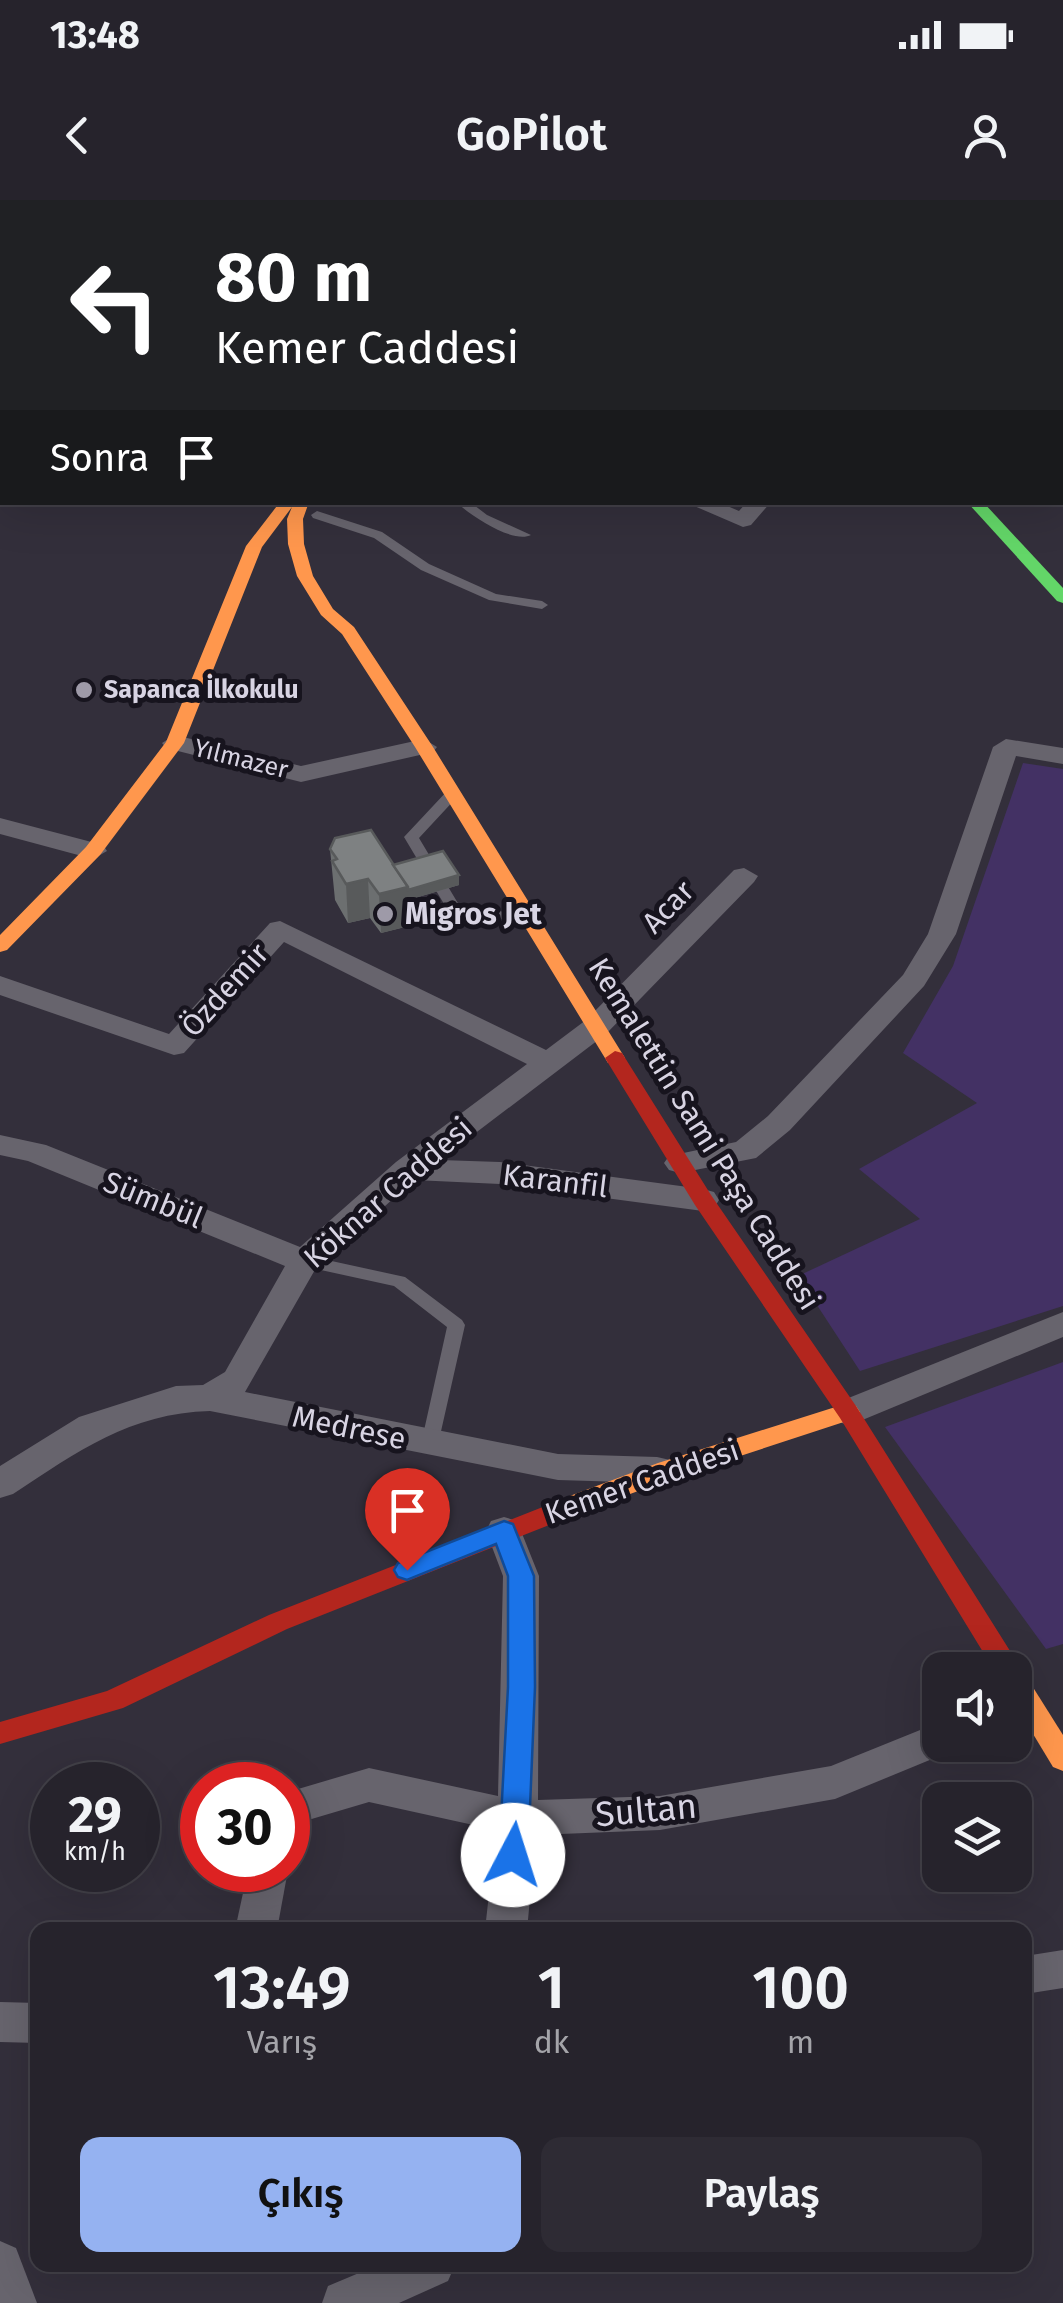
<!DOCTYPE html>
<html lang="tr">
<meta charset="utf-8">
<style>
body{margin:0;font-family:"Fira Sans",sans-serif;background:#2e2b34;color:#f1f3f6;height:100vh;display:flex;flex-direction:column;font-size:38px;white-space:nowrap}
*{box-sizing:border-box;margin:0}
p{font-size:32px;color:#a4a4a9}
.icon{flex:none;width:55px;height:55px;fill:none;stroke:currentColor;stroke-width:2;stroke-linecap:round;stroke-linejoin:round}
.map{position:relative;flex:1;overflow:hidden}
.side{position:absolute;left:30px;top:1722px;width:1002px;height:350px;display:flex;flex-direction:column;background:#26232c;border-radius:20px;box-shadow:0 10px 40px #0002,0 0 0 2px #424048}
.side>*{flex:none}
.banner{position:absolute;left:0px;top:0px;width:1065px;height:305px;box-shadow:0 10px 40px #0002,0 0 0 2px #424048;background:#202124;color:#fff;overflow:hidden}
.buttons{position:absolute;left:922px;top:1452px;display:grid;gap:20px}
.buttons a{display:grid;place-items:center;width:110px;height:110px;border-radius:20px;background:#26232c;box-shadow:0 10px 40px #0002,0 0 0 2px #424048;font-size:50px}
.speed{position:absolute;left:30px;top:1562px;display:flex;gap:20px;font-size:50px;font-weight:700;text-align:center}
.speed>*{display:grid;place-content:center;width:130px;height:130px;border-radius:50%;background:#26232c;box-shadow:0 10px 40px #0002,0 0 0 2px #424048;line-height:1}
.speed small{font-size:25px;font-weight:400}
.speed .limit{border:15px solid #d22;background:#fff;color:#111}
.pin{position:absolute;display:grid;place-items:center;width:85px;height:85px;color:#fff;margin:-102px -42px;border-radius:50% 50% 50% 0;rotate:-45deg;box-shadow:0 0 10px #0007}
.pin .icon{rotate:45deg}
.me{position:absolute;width:110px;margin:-55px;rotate:5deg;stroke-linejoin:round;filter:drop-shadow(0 0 8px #0008)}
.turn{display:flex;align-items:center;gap:35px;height:210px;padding:0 50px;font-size:45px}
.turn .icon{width:130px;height:130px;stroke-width:2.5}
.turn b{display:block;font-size:70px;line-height:85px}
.then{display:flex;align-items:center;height:95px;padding:0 50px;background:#0003;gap:20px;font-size:38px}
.eta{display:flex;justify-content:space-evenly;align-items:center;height:170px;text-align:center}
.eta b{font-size:60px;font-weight:600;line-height:70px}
.action{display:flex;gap:20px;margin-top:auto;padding:20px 50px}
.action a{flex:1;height:115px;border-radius:20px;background:#95b2f1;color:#111;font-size:40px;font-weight:600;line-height:115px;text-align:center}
.action a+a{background:#2e2b34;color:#f1f3f6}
.status{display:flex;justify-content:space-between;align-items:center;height:70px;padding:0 50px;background:#26232c;direction:ltr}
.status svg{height:28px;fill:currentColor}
header{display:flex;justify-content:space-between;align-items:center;height:130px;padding:0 50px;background:#26232c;font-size:45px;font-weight:600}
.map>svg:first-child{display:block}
.green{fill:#433164}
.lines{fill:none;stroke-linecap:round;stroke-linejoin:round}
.lane{fill:#67646d;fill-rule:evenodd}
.street{fill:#67646d;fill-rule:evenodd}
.fast{fill:#63d668;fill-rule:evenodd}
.slow{fill:#ff974d;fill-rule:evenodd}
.jam{fill:#b3261e;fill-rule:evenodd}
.wall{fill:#6c6f70}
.shaded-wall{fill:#585a5b}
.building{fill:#7e8182;stroke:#585a5b;stroke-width:2.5}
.route{fill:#1a73e8;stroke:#114b97;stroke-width:2.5}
.poi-dot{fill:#9e9aa8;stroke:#17141e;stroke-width:4}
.labels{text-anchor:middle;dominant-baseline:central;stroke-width:10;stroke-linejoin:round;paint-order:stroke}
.far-poi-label{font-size:25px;font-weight:bold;fill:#d8d4e3;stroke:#17141e;text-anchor:start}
.far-street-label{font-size:25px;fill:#d8d4e3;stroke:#17141e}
.street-label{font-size:30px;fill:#d8d4e3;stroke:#17141e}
.poi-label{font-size:30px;font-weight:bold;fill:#d8d4e3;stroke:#17141e;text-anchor:start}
.near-street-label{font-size:35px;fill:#d8d4e3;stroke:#17141e}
</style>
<div class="status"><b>13:48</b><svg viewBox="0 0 49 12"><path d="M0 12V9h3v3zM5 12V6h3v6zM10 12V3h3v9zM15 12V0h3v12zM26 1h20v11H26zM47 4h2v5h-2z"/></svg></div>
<header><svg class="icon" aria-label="back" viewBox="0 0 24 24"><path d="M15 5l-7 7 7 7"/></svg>GoPilot<svg class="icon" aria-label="person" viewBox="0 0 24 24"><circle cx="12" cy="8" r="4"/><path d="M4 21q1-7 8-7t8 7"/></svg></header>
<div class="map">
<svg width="1063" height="2103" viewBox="0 0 1063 2103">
<rect width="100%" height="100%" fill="#332f3b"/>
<g class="green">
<path d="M1023 563 1063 569V1106L860 1171 798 1076 920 1019 859 969 977 903 903 853 953 766Z"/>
<path d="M1063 1162V1444L1046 1449 885 1227Z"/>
</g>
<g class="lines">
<g class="lane">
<path d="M456 302H470L487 315 531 335C513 344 471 316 456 302Z"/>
<path d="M317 311 382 332 429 364 496 394 542 401 548 405 542 409 489 400 421 370 374 338 313 318 311 315Z"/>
<path d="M453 589 458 590V596L419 638 459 705 532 716 537 718 540 721 537 724 454 713 447 709 404 637 448 590Z"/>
<path d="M304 1055 405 1077 462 1120 465 1125 437 1249H423L421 1244 447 1127 394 1086 298 1065 295 1061Z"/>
</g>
<g class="street">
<path d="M76 0H94L95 2H77Z"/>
<path d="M619 0H641L642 2H621Z"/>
<path d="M877 0H897L898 2H879Z"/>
<path d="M0 12 2 13V24H0Z"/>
<rect x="1062" y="71" width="1" height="12"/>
<rect x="1062" y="114" width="1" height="12"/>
<path d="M0 141 2 142V154H0Z"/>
<path d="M685 302H718L739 311 747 302H771L751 325 743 327Z"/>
<path d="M175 535 301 566 424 539 437 547 433 552 301 582 166 548 162 543Z"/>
<path d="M1006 539 1063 548V564L1016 556 956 734 924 786 790 930 756 958 680 973 669 970 664 963 669 956 736 942 768 916 903 775 928 734 993 547Z"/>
<path d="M0 618 103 645 107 651 93 659 0 634Z"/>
<path d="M744 668 758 676 754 682 606 834 440 960 500 962 703 989 714 992 719 1000 714 1008 703 1011 500 984 414 980 316 1068 245 1192 558 1254 657 1257 670 1260 675 1270 670 1280 657 1283 558 1280 210 1211C130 1213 77 1252 13 1294L0 1298V1266L79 1217 176 1186 203 1185 225 1172 285 1066 28 961 0 955V935L46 945 300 1047 396 962 527 864 284 742 184 853 174 855 0 795V776L169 834 270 723 280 721 546 850 586 820 734 670Z"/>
<path d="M1063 1112V1137L860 1221 848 1225 836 1221 831 1212 836 1203Z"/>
<path d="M504 1317 517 1321 539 1376 538 1600 660 1596 831 1566 940 1522V1545H956L954 1550 835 1599 660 1630 536 1635 527 1730H485L496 1630 369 1602 288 1626V1592L369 1568 498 1596 503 1376 486 1331 491 1321Z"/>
<path d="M288 1668V1670L277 1730H235L248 1670Z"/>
<path d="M1063 1750V1788L1025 1794V1756Z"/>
<path d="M0 1802 38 1803V1843L0 1842Z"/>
<path d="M0 2041 16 2048 37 2103H0Z"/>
<path d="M378 2065H455L448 2081 399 2103H322L328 2086Z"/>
</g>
<g class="fast">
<rect x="921" y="0" width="12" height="2"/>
<rect x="1062" y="235" width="1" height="9"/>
<rect x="1062" y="276" width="1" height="10"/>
<path d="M967 302H983L1063 388V403L1057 401Z"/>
</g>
<g class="slow">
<path d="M280 302H309L303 319 304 344 313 376 333 409 354 427 433 547 625 858 622 863H608L415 547 342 434 321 415 297 376 288 344 287 319 292 307 262 347 184 543 100 655 7 750 0 752V735L86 647 166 542 246 346Z"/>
<path d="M848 1203 856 1206 860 1212 856 1218 676 1277 568 1317 559 1314 556 1307 559 1300 658 1263Z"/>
<path d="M1015 1470 1024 1473 1063 1535V1571L1053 1567 1015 1504Z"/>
</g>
<g class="jam">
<path d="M753 0H767L768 2H754Z"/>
<rect x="1062" y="151" width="1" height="8"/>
<path d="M615 851 622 853 711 995 856 1206 1017 1462 1021 1470 1017 1478 1015 1470H994L840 1218 695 1005 605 858Z"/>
<path d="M568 1297 577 1300 580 1307 577 1314 287 1429 123 1508 0 1544V1522L107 1491 269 1415Z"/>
</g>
</g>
<path class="wall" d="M330 649 393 665 459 685 408 700 409 726 381 733 370 718 348 723 335 700Z"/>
<g class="shaded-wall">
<path d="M459 675V685L408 700 409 726 381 733 379 694Z"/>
<path d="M368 679 370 718 348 723 346 684Z"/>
</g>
<g class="building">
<path d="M371 630 408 687 379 694 368 679 346 684 332 661 337 659 330 649 335 638Z"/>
<path d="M443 651 459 675 408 690V687L393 665Z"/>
</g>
<path class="route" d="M504 1321 513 1324 534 1376 535 1487 528 1655 523 1664 513 1668 503 1664 499 1655 508 1487V1376L496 1344 407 1380 398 1377 394 1370 398 1363Z"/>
<g class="poi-dot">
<circle cx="84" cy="490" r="10"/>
<circle cx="385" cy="714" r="10"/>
</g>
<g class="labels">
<g class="far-poi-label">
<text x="104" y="490">Sapanca İlkokulu</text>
</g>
<g class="far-street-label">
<text transform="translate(241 559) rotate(14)">Yılmazer</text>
</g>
<g class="street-label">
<text transform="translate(668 707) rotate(-46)">Acar</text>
<text transform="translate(225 790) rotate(-48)">Özdemir</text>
<text transform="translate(704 934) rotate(58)">Kemalettin Sami Paşa Caddesi</text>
<text transform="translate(555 981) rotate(7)">Karanfil</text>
<text transform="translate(388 993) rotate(-41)">Köknar Caddesi</text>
<text transform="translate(153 1000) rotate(22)">Sümbül</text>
<text transform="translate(349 1228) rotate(12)">Medrese</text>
<text transform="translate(642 1282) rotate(-19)">Kemer Caddesi</text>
</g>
<g class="poi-label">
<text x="405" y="714">Migros Jet</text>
</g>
<g class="near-street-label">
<text transform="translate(646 1610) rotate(-5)">Sultan</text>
</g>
</g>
</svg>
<div class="buttons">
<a><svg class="icon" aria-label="sound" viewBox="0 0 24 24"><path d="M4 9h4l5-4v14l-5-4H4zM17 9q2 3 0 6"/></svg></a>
<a><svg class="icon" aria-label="layers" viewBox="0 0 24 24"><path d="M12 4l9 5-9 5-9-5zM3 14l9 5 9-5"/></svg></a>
</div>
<div class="speed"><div>29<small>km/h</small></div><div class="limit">30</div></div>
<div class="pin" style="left:407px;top:1370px;background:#d93025"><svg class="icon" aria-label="arrive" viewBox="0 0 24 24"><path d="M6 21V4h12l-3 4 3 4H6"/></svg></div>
<svg class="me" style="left:513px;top:1655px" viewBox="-20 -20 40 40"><circle r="19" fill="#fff"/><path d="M0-13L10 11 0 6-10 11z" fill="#1a73e8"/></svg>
<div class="banner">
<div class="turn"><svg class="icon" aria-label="left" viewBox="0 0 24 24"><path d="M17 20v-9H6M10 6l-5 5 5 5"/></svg><div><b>80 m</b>Kemer Caddesi</div></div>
<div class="then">Sonra<svg class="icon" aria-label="arrive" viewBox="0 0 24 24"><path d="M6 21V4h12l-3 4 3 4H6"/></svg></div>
</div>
<section class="side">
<div class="eta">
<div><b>13:49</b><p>Varış</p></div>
<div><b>1</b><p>dk</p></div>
<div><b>100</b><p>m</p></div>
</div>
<div class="action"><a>Çıkış</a><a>Paylaş</a></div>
</section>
</div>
